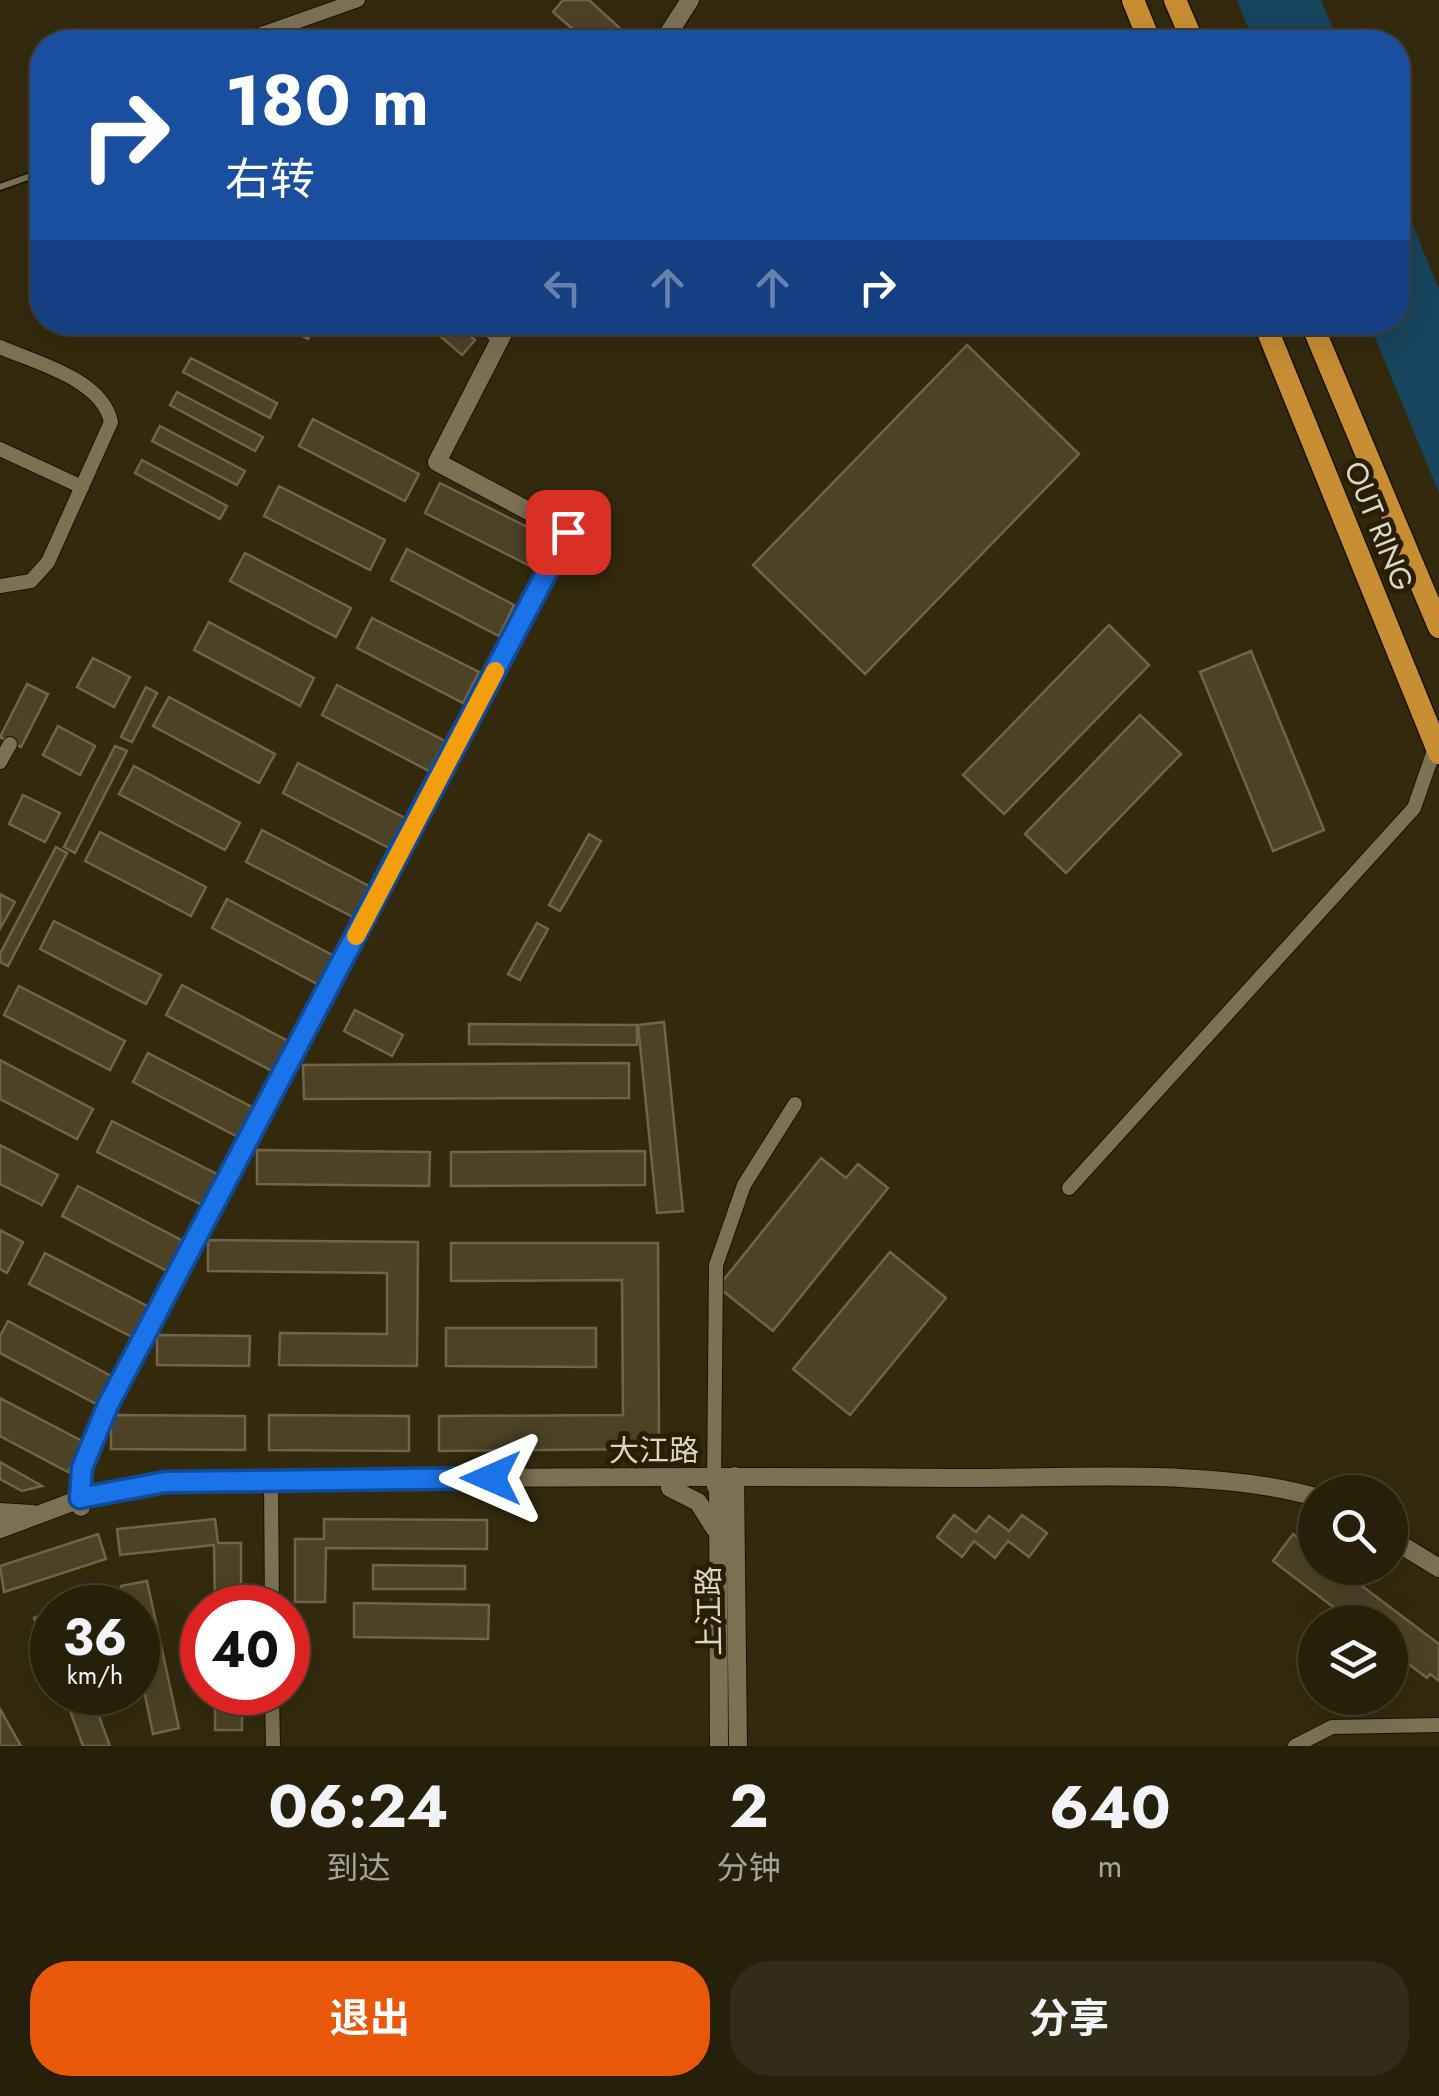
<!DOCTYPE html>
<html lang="zh">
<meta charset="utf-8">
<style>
body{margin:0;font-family:Jost,"Noto Sans SC",sans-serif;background:#322d18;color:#f1f3f6;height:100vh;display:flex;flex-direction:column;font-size:38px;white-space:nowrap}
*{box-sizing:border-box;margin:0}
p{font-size:32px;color:#a4a39c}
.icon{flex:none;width:55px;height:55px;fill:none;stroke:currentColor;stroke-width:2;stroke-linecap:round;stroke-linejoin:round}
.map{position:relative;height:1746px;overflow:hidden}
.panel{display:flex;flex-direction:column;background:#26200a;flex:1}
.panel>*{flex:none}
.hud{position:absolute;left:30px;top:30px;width:1380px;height:305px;border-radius:40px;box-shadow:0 10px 40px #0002,0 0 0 2px #423e2b;background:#1a4fa0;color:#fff;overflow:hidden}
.controls{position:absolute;left:1298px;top:1475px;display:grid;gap:20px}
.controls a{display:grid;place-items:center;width:110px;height:110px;border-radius:50%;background:#26200a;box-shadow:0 10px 40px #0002,0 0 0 2px #423e2b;font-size:50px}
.speed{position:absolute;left:30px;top:1585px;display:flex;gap:20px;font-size:50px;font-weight:700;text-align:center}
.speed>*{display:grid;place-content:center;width:130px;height:130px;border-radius:50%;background:#26200a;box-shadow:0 10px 40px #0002,0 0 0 2px #423e2b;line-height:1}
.speed small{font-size:25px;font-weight:400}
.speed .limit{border:15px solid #d22;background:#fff;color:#111}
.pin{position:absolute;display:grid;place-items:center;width:85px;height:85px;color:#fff;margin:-42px;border-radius:20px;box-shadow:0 5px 15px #0006}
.me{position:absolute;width:110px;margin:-55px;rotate:270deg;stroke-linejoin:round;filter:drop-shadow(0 0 8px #0008)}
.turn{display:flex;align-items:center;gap:35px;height:210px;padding:0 30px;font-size:45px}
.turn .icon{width:130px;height:130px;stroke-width:2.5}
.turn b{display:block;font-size:70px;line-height:85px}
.lanes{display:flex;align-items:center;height:95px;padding:0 30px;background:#0003;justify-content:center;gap:50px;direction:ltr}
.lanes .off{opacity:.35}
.eta{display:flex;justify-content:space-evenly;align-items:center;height:170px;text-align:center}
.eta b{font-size:60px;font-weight:700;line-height:70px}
.button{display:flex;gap:20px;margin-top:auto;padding:20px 30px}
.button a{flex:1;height:115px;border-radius:40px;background:#ea580c;color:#fff;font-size:40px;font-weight:700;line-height:115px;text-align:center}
.button a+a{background:#322d18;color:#f1f3f6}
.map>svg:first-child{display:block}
.water{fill:#17455e}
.building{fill:#4c4226;stroke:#706548;stroke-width:2.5}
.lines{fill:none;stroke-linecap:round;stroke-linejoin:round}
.minor-tunnel{stroke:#4c442a;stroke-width:14;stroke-dasharray:14 7;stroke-linecap:butt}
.service-casing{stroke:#1b1200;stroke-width:9}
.minor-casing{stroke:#1b1200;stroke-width:16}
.tertiary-casing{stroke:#1b1200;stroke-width:20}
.trunk-casing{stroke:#1b1200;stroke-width:25}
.service{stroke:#7b7153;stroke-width:6}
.minor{stroke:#7b7153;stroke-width:14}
.tertiary{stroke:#7b7153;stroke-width:18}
.trunk{stroke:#c88e33;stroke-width:22}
.route-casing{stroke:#114b97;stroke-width:25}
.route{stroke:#1a73e8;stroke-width:18}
.slow{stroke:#f59e0b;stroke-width:18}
.labels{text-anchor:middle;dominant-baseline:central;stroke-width:10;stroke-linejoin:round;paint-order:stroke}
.street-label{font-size:30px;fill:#dcd6c6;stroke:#292004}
</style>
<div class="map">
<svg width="1439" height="1746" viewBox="0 0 1439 1746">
<rect width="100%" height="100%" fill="#332a0e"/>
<g class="water">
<path d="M1237 0H1321L1338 42H1254Z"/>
<path d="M1398 188 1439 290V493L1369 323 1398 322Z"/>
</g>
<g class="building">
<path d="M563 0H589L635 42H588L553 12Z"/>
<path d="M289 322H316L308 339 286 328Z"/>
<path d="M424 322H455L475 340 462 355Z"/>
<path d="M967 345 1079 454 865 674 753 565Z"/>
<path d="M191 358 277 403 270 418 183 372Z"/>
<path d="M177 392 263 437 255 451 170 405Z"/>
<path d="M313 419 419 474 405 501 299 446Z"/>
<path d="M160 426 245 471 237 485 152 441Z"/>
<path d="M142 460 227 506 220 519 135 473Z"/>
<path d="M440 483 549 538 534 568 425 513Z"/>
<path d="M279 486 385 540 370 570 264 516Z"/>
<path d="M407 549 514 605 499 636 391 580Z"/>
<path d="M245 553 351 608 336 637 230 581Z"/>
<path d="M372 618 479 672 463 703 357 648Z"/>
<path d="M209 622 314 678 300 706 194 650Z"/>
<path d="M1109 625 1149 665 1004 814 963 775Z"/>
<path d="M1251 651 1324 830 1273 851 1200 672Z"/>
<path d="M93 658 130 677 114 707 77 687Z"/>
<path d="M27 684 48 694 21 747 0 737Z"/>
<path d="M337 685 445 741 429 771 322 715Z"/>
<path d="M146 687 157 693 132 742 121 737Z"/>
<path d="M169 697 275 754 259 783 153 726Z"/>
<path d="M1140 715 1181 754 1066 873 1025 834Z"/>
<path d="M58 726 95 746 80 775 43 755Z"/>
<path d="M115 746 127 751 75 853 64 847Z"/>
<path d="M298 763 405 818 389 848 283 793Z"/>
<path d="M134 766 240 823 225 850 119 794Z"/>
<path d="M23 795 60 813 45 842 9 824Z"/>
<path d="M262 830 369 886 353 917 246 862Z"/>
<path d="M100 832 206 887 191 916 85 861Z"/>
<path d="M589 834 601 841 560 911 549 905Z"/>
<path d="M56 847 67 853 8 966 0 962V954Z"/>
<path d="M0 894 15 902 0 929Z"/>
<path d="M227 899 334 956 319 985 212 928Z"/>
<path d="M54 921 161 975 146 1004 40 949Z"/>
<path d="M537 923 548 929 520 980 508 974Z"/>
<path d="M182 985 288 1041 272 1071 166 1015Z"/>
<path d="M19 986 125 1041 110 1070 4 1015Z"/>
<path d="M355 1010 403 1035 392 1056 344 1031Z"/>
<path d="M664 1022 683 1211 657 1213 638 1025Z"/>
<path d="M469 1024 637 1025V1045L469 1044Z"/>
<path d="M148 1053 254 1108 238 1137 133 1082Z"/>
<path d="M0 1060 93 1109 77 1139 0 1099Z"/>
<path d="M629 1063V1098L304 1099 303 1065Z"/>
<path d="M112 1121 219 1175 204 1206 97 1152Z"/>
<path d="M0 1145 58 1175 42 1205 0 1184Z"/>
<path d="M257 1150 430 1152 429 1186 257 1184Z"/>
<path d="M645 1151V1185L451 1186V1152Z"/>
<path d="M821 1158 846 1178 858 1164 888 1188 773 1331 718 1287Z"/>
<path d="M78 1186 185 1242 169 1272 62 1216Z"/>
<path d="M0 1230 23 1242 7 1273 0 1269Z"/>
<path d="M208 1240 418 1242 417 1366 279 1365 280 1333 387 1334V1273L208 1271Z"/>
<path d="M451 1243H658L659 1441 654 1449 439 1451V1416L623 1415 622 1280 451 1281Z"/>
<path d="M890 1252 946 1298 850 1415 793 1369Z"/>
<path d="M45 1253 151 1308 136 1339 29 1284Z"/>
<path d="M8 1321 115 1378 100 1406 0 1353V1336Z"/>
<path d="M446 1328H596V1367L446 1366Z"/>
<path d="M157 1335 250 1336 249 1366 157 1365Z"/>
<path d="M0 1398 84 1442 68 1472 0 1436Z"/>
<path d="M111 1415 245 1416V1450L111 1449Z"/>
<path d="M269 1415 409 1416V1451L269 1450Z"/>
<path d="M0 1462 42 1486 22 1491 0 1479Z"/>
<path d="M954 1515 976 1532 989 1516 1009 1531 1022 1515 1047 1533 1029 1557 1008 1541 995 1558 974 1541 962 1557 937 1537Z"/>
<path d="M215 1519 218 1543H241V1608H215L214 1545 120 1555 117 1529Z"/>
<path d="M324 1519 487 1520V1549L326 1548 325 1602H295V1539H324Z"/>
<path d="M98 1534 106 1559 4 1592 0 1566Z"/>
<path d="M1293 1534 1315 1550V1568H1338L1439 1644V1681L1430 1674 1427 1678 1390 1650V1622H1353L1273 1561Z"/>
<path d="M373 1565 465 1566V1589H373Z"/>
<path d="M147 1581 179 1728 153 1734 138 1661V1608H126L121 1586Z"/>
<path d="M354 1603 489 1605 488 1639 354 1637Z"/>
<path d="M52 1611V1666L34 1618Z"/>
<path d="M63 1692H90L110 1746H83Z"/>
<rect x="215" y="1692" width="27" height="38"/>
<path d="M0 1709 21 1746H0Z"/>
</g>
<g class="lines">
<path class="minor-tunnel" d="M10 744 24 714"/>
<defs>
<path id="service" d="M0 187 42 172"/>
<g id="minor">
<path d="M239 42 358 0"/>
<path d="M480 322 500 340"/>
<path d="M0 347C36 363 102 379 111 422L48 562 31 581 0 586"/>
<path d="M0 449 82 487"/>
<path d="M0 762 10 744"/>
<path d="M1069 1188 1414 808 1437 742"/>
<path d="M271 1480 272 1608"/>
<path d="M714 1487 716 1265 744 1185 795 1104"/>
<path d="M272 1692 273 1746"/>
<path d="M1295 1746 1332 1727 1439 1725"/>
</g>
<g id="tertiary">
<path d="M663 42 690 0"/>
<path d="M735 1476 738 1746"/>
<path d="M718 1477 719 1746"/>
<path d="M670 1488 698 1502 715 1529"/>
<path d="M81 1507 82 1468 96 1430 568 532 437 462 509 322"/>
<path d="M0 1512 32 1514"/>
<path d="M0 1529 99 1492 165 1482C428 1477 690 1476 953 1478 1062 1479 1213 1467 1315 1497"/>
<path d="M1390 1538 1439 1568"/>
</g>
<g id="trunk">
<path d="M1133 0 1150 42"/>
<path d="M1175 0 1193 42"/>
<path d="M1264 322 1439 753"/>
<path d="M1311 322 1439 627"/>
</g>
</defs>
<use href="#service" class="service-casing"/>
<use href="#minor" class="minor-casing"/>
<use href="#tertiary" class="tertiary-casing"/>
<use href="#trunk" class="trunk-casing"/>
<use href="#service" class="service"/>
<use href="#minor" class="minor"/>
<use href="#tertiary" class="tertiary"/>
<use href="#trunk" class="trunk"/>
</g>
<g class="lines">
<defs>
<path id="route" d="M491 1478 165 1482 80 1498 82 1468 108 1405 568 532"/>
</defs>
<use href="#route" class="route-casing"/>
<use href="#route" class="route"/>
<path class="slow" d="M356 936 495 671"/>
</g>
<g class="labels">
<g class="street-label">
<text transform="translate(1379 526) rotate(68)">OUT RING</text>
<text x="654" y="1450">大江路</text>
<text transform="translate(709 1611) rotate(-91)">上江路</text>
</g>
</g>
</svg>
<div class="controls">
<a><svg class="icon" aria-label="search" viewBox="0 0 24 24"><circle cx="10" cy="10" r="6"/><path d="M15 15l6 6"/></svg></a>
<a><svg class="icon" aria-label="layers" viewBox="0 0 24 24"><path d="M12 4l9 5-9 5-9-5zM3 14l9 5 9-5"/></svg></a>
</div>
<div class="speed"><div>36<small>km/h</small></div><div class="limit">40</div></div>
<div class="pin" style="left:568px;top:532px;background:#d93025"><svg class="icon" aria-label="arrive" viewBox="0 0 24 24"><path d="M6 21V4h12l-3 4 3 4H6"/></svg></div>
<svg class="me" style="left:491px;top:1478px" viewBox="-20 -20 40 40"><path d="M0-17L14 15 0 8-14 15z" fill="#1a73e8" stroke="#fff" stroke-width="4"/></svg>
<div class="hud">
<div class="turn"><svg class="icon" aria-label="right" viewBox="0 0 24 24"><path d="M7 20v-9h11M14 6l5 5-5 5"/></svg><div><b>180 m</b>右转</div></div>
<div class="lanes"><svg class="icon off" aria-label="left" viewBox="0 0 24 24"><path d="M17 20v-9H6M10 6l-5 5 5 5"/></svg><svg class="icon off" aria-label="ahead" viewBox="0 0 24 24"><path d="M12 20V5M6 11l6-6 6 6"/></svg><svg class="icon off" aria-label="ahead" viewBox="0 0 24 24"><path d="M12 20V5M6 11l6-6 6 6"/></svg><svg class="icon" aria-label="right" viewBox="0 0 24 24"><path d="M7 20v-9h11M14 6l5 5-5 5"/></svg></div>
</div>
</div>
<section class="panel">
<div class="eta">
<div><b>06:24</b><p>到达</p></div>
<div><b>2</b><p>分钟</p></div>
<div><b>640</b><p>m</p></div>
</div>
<div class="button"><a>退出</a><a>分享</a></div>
</section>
